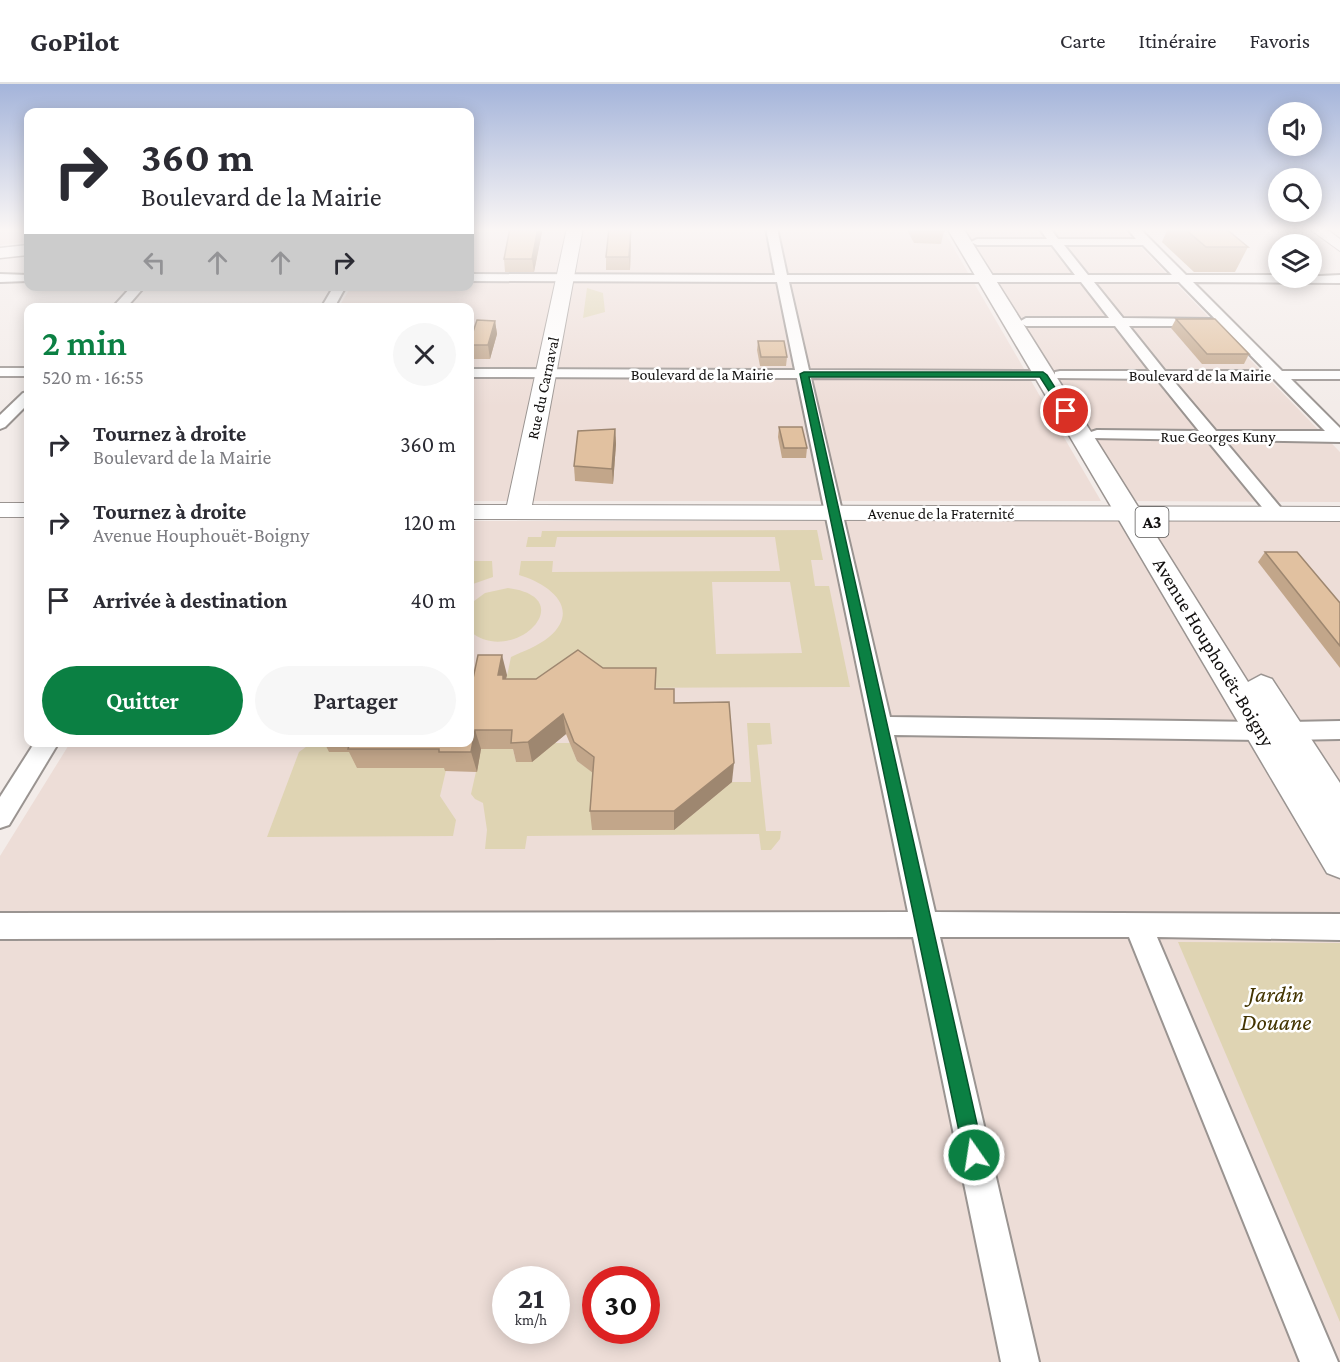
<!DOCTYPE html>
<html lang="fr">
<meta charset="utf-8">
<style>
body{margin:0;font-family:"Crimson Pro",serif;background:#f7f7f7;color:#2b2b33;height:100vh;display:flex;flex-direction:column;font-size:22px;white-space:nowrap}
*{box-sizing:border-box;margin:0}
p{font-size:20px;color:#7c7c81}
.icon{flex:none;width:33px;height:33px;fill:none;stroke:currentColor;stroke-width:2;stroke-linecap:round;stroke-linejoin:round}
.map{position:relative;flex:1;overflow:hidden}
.drawer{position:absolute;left:24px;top:219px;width:450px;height:444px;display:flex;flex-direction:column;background:#fff;border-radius:12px;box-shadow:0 3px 15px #0003}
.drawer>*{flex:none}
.guide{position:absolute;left:24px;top:24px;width:450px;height:183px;border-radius:12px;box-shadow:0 3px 15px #0003;background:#fff;color:#2b2b33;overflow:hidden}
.fabs{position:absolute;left:1268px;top:18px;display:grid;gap:12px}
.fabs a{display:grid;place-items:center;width:54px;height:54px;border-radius:50%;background:#fff;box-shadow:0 3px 15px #0003;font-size:30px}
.speed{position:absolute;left:492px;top:1182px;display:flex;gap:12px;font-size:30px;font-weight:700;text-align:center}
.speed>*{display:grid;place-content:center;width:78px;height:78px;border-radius:50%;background:#fff;box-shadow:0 3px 15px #0003;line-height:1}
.speed small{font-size:15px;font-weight:400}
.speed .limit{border:9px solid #d22;background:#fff;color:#111}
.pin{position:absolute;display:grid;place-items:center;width:51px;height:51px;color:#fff;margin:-26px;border:3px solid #fff;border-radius:50%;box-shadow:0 2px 6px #0007}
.me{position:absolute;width:66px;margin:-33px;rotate:347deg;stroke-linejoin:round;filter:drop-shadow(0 0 4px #0008)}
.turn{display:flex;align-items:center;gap:21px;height:126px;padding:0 18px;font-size:27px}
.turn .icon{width:78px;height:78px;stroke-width:2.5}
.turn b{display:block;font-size:42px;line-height:51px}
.lanes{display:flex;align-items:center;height:57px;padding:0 18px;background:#0003;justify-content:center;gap:30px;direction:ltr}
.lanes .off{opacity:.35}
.round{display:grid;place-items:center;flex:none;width:63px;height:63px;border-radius:32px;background:#f7f7f7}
.summary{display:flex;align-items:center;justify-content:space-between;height:102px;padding:0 18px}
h1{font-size:36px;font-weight:600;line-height:45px;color:#0b8043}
.primary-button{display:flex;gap:12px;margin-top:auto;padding:12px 18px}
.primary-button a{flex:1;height:69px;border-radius:36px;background:#0b8043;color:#fff;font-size:24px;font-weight:600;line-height:69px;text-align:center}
.primary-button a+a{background:#f7f7f7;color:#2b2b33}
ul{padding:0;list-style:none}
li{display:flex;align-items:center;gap:18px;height:78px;padding:0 18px}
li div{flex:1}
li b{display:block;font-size:22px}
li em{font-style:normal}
header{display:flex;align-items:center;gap:36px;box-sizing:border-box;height:84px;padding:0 30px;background:#fff;border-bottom:2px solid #e1e1e2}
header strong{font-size:28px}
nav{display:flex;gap:33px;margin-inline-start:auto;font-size:21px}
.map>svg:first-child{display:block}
.built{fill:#edddd7;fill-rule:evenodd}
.green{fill:#dfd4b3;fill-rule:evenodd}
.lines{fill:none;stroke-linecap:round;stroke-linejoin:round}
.street-casing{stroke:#9a9491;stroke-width:4}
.secondary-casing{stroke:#9a9491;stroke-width:2}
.primary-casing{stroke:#9a9491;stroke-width:3}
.highway-casing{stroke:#9a9491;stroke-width:3}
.street{fill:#fff;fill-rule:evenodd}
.secondary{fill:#fff;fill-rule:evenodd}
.primary{fill:#fff;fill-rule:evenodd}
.highway{fill:#fff;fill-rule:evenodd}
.wall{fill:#c2a68a}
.shaded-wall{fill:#9e8770}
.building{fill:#e1c1a0;stroke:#9e8770;stroke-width:1.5}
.route{fill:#0b8043;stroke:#07532c;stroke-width:1.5}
.labels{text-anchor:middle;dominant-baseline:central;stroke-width:5;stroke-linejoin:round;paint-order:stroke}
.far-street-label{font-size:16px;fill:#110f0e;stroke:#fff}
.shield{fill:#fff;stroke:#585756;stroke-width:1.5}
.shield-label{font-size:18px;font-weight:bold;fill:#110f0e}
.street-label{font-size:20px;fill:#110f0e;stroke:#fff}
.near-park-label{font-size:24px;font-style:italic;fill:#433400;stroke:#fff}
</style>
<header>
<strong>GoPilot</strong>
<nav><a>Carte</a><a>Itinéraire</a><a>Favoris</a></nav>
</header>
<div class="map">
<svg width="1340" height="1278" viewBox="0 0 1340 1278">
<rect width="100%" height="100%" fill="#f3ece9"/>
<g class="built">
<path d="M0 144H28V158L0 161Z"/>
<path d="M470 144H942L1101 417H470V224H338L351 203 470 202Z"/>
<path d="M960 144H1122L1340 368V418L1130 417Z"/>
<path d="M470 437H1340V1278H0V772L70 659 470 658ZM506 1196H556V1246H506ZM596 1196H646V1246H596Z"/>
</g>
<g class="green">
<path d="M587 204 603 209 605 228 583 234Z"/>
<path d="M817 446 823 476H811L815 502H829L850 603 604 604 503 611 511 573C524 567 538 562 549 553 583 524 547 499 519 491L521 477H553L552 488 780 487 775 453H557L555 463H526L528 453H541L542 447ZM712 498H790L802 569 716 570Z"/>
<path d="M470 477H492L493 493 470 501Z"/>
<path d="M508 504C584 514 511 584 470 547V520L485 509Z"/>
<path d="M747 639H770L772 660 757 661 766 747H781L780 755 771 766H761L759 750 527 752 525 765H485L487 746 483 719 475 715 471 710 481 665H513L516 678H532L554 659H570L577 677 674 746 732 698H751Z"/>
<path d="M310 660 451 665 440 712 456 736 453 752 267 753 299 668Z"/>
<path d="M1178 858 1340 859V1238Z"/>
</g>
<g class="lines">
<defs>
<g id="street">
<path d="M766 144H777L787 191H1075L1052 161H977L971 158 977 155H1047L1039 144H1050L1058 155H1136L1127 144H1139L1186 191H1278V194L1340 191V199L1193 198 1282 287H1340V295H1291L1340 344V358L1224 356 1286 430 1277 435 1271 434 1207 356 1091 354 1089 351 1091 348 1097 346 1199 347 1157 295 1055 294V288L1060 287H1150L1115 242H1026L1019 238 1026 234H1109L1081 198H789L809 286 1043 287 1050 291 1043 295 811 294 890 633 1262 638 1270 641 1273 647 1270 653 1262 656 894 651 935 828 1340 830V856L1157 853 1338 1278H1300L1129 853H940L1039 1278H1001L913 853 0 855V829L908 828 797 294 470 293V285L795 286 777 198 470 197V190L775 191ZM1064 161H1143L1172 191H1088ZM1094 198H1179L1266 287H1165L1129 242H1205L1210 241V235L1123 234ZM1172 295H1274L1325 347H1216Z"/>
<path d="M0 190 28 191V197L0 198Z"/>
<path d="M132 202H145L126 224H112Z"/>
<path d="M334 202H346L334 224H321Z"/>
<rect x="0" y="284" width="28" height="8"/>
<path d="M28 308V320L5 343 0 345V331L23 309Z"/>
<path d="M1340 637V655L1289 656 1281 653 1278 647 1281 641 1289 638Z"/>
<path d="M35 658H59L9 741 0 744V713Z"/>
</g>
<g id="secondary">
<path d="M567 144H583L532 421 1340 423V437L470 435V421H507Z"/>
<path d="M1308 144H1325L1340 155V167Z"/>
<rect x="0" y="419" width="28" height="14"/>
</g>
<path id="primary" d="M28 161V171L0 174V164Z"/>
<path id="highway" d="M947 144H963L1248 598 1261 591 1272 595 1340 699V794L1327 789Z"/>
</defs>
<use href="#street" class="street-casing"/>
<use href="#secondary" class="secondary-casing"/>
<use href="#primary" class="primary-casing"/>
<use href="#highway" class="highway-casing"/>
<use href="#street" class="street"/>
<use href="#secondary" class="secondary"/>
<use href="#primary" class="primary"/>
<use href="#highway" class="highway"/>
</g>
<g class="wall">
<path d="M906 144H942L944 147 941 160 914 159Z"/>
<path d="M1168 144H1225L1248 163 1235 188H1194L1162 158Z"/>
<path d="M542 148 534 188H505L504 175Z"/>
<path d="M631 157 630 186H606V173Z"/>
<path d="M1176 235 1249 270 1244 280H1202L1171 244Z"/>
<path d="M495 237 497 250 490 275H471L470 268V257Z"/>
<path d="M758 257 787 273 786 282H760L757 266Z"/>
<path d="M779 343 807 364 806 374H782L778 353Z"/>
<path d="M615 345 616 360 613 400 575 397 574 382Z"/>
<path d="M1265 468 1340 519V584L1258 478Z"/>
<path d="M603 584 656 605 674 619 732 698 674 746H592L590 727 593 689 577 677 566 650 532 678H516L513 665H481L477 688 445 687 444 684H357L349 668H329L324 658H470L471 604 507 591 506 595H536Z"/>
</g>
<g class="shaded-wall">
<path d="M538 144H541L542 148 534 188 532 175Z"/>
<path d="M631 144V157L630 186 629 173Z"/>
<path d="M495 237 497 250 490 275 488 261Z"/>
<path d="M615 345 616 360 613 400 612 385Z"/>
<path d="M502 571 507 591 505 599 498 591Z"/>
<path d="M563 630 566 650 532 678 528 658Z"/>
<path d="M475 646 481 665 477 688 471 668Z"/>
<path d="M734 679 732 698 674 746V727Z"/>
</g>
<g class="building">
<path d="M510 144H538L532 175H504Z"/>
<path d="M609 144H631L629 173H606Z"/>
<path d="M915 144H942L944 147H916Z"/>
<path d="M1184 144H1225L1248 163H1206Z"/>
<path d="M1176 235H1215L1249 270H1207Z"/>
<path d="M477 236 495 237 488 261H470V257Z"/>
<path d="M758 257H784L787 273H761Z"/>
<path d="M779 343H802L807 364H784Z"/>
<path d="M615 345 612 385 574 382 578 347Z"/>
<path d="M1265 468H1297L1340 519V562Z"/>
<path d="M578 566 603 584H656L655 605H674V619L729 618 734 679 674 727H590L594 673 574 658 563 630 528 658 511 659 512 646H475L471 668H439V665H348L350 658H470V604H471L478 571H502L498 591H503V595H536Z"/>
</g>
<linearGradient id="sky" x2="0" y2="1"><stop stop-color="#a4b4da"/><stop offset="0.45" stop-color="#faf6f5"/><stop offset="1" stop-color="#faf6f5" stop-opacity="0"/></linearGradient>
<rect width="1340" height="323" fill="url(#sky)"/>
<path class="route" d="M1043 288 1047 291 1070 327 1069 329H1063L1040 293H809L984 1071 981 1078 974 1081 967 1078 964 1071 800 290 804 288Z"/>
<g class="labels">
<g class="far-street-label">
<text x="702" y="290">Boulevard de la Mairie</text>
<text x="1200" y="291">Boulevard de la Mairie</text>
<text transform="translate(543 304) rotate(-78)">Rue du Carnaval</text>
<text x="1218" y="352">Rue Georges Kuny</text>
<text x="941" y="429">Avenue de la Fraternité</text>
</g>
<rect class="shield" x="1135.5" y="423" width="33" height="30" rx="4.5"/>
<g class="shield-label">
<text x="1152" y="438">A3</text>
</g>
<g class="street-label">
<text transform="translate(1214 568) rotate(59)">Avenue Houphouët-Boigny</text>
</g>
<g class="near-park-label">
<text x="1276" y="909">Jardin<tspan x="1276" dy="28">Douane</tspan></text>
</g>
</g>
</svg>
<div class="fabs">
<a><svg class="icon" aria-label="sound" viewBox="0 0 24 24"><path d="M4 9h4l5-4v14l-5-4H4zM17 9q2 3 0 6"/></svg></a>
<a><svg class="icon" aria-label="search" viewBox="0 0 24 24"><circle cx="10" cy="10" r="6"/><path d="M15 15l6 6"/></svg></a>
<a><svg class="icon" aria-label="layers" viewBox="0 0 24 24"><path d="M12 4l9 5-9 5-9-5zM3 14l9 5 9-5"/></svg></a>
</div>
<div class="speed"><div>21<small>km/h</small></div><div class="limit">30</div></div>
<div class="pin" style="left:1066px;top:327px;background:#d93025"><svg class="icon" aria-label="arrive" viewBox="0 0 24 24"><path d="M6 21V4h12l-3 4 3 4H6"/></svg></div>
<svg class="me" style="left:974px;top:1071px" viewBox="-20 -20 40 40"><circle r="17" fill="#0b8043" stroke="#fff" stroke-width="3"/><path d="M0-11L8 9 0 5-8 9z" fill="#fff"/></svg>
<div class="guide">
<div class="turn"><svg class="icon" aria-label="right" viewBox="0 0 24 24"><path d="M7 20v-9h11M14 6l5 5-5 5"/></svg><div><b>360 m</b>Boulevard de la Mairie</div></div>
<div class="lanes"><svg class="icon off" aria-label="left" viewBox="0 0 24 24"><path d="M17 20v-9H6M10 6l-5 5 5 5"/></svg><svg class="icon off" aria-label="ahead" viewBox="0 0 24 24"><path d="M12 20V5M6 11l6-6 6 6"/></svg><svg class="icon off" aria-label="ahead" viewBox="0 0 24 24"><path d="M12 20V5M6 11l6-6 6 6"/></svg><svg class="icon" aria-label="right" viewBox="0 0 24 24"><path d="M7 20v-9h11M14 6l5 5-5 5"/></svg></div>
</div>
<section class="drawer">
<div class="summary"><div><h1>2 min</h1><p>520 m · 16:55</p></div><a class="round"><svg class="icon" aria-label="close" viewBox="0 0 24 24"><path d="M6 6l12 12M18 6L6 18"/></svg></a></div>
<ul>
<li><svg class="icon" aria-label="right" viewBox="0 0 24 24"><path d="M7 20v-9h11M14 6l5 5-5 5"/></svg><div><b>Tournez à droite</b><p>Boulevard de la Mairie</p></div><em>360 m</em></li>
<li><svg class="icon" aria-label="right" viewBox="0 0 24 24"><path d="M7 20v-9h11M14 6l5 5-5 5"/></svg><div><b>Tournez à droite</b><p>Avenue Houphouët-Boigny</p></div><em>120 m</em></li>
<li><svg class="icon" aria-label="arrive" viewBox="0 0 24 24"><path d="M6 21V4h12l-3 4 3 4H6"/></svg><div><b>Arrivée à destination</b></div><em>40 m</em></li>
</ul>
<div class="primary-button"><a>Quitter</a><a>Partager</a></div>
</section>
</div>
